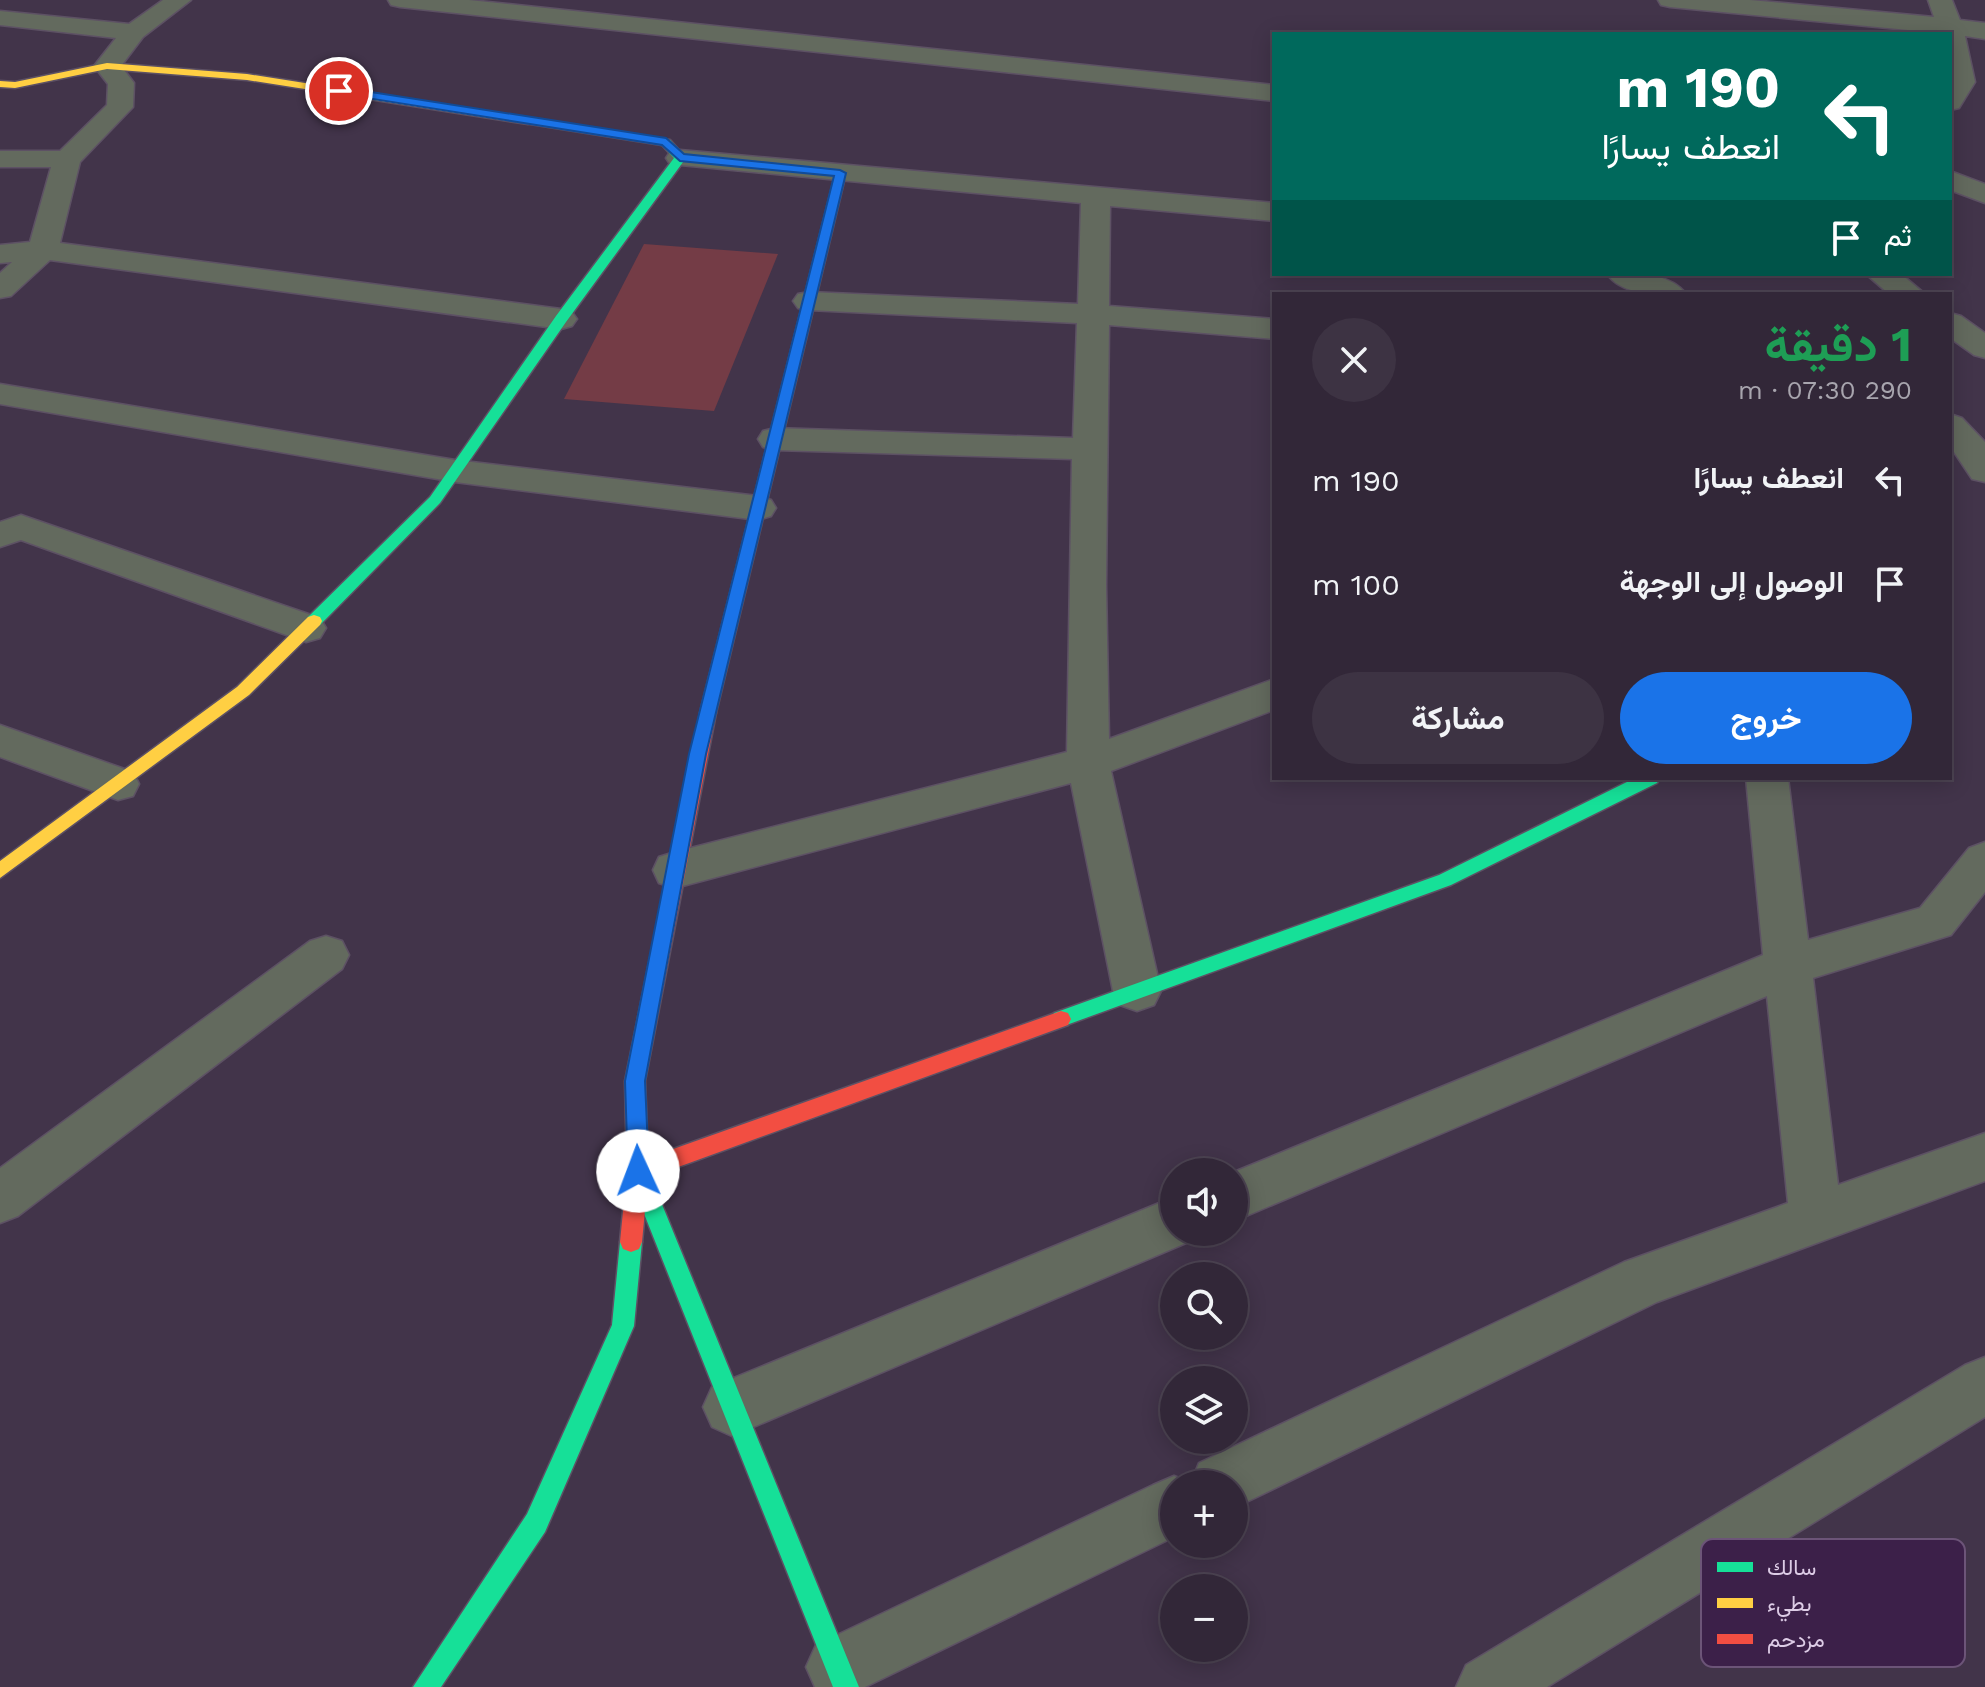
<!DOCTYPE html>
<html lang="ar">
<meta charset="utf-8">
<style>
body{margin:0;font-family:"Work Sans",Vazirmatn,sans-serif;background:#3d3343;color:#f1f3f6;direction:rtl;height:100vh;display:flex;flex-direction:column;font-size:30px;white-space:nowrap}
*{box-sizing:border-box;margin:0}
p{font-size:26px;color:#a8a5ae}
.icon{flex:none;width:44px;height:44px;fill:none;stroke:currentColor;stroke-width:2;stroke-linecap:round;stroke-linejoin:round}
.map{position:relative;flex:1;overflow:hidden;direction:ltr}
.panel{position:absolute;left:1272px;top:292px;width:680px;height:488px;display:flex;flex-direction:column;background:#322738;border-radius:0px;box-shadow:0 4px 20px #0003,0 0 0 2px #4d4453;direction:rtl}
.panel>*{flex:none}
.guide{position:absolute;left:1272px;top:32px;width:680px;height:244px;border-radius:0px;box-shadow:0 4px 20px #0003,0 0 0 2px #4d4453;direction:rtl;background:#00695c;color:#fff;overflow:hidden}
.buttons{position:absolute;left:1160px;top:1158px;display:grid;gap:16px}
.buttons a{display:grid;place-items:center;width:88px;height:88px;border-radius:50%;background:#322738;box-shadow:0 4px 20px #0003,0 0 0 2px #4d4453;font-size:40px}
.pin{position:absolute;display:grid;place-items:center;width:68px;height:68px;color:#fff;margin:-34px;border:4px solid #fff;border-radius:50%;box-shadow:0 2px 8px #0007}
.me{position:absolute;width:88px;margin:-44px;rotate:358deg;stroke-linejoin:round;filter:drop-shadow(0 0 6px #0008)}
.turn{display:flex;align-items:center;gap:28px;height:168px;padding:0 40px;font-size:36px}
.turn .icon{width:104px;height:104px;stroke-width:2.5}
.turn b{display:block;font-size:56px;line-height:68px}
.then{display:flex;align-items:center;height:76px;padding:0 40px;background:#0003;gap:16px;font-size:30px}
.round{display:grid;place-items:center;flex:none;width:84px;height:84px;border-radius:42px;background:#3d3343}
.overview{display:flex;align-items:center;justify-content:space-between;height:136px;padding:0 40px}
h1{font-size:48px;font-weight:700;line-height:60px;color:#1e9e55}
.button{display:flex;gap:16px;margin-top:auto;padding:16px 40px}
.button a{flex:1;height:92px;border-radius:48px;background:#1a73e8;color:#fff;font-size:32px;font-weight:700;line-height:92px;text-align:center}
.button a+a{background:#3d3343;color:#f1f3f6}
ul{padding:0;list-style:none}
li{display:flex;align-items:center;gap:24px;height:104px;padding:0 40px}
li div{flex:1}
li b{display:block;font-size:30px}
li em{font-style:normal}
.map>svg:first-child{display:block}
.green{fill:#743c46}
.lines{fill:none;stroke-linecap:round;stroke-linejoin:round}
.street-casing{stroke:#5d5164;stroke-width:3}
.fast-casing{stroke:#5d5164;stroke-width:3}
.slow-casing{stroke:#5d5164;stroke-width:3}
.jam-casing{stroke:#5d5164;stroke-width:3}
.street{fill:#636a5e;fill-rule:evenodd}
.fast{fill:#16e098;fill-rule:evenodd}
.slow{fill:#ffcf43;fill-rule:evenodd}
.jam{fill:#f24e42;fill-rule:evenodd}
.route{fill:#1a73e8;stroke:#114b97;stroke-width:2}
.key{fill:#3c2049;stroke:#6c5478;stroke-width:2}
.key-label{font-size:22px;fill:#ddcce6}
</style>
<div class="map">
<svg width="1985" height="1687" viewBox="0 0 1985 1687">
<rect width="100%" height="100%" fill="#42344a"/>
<path class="green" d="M644 244 778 254 714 411 564 399Z"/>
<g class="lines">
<defs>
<g id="street">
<path d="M163 0H191L143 37 121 66 134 83 133 107 80 162 60 243 561 309 572 312 577 319 572 326 561 329 50 260 11 296 0 298V273L12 262 0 263V245L30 242 51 167H0V151H60L107 105 108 84 94 66 116 38 0 25V11L129 24Z"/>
<path d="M388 0H469L1274 85V101L400 7 391 5Z"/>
<path d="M1658 0H1750L1934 17 1928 0H1952L1960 20 1985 23V39L1965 36 1975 82 1959 108 1950 110V34L1670 7 1661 5Z"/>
<path d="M680 150 1274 203V221L1110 206 1109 306 1274 319V339L1109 325 1106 586 1109 739 1274 679V710L1111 771 1161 991 1154 1005 1137 1011 1120 1005 1113 991 1071 783 675 888 659 883 653 870 659 857 675 852 1067 752 1072 459 775 450 763 447 758 439 763 431 775 428 1073 438 1077 323 809 310 798 308 793 301 798 294 809 292 1078 304 1081 203 670 164 666 158 670 152Z"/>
<path d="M1950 171 1985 184V203L1950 190Z"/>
<path d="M1607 274C1632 274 1669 271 1686 294 1661 294 1623 297 1607 274Z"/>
<path d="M1866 274H1901L1925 294H1889Z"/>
<path d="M1950 313 1961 316 1985 333V358L1974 355 1950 338Z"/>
<path d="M0 384 455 460 758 496 771 500 776 508 771 516 758 520 455 482 0 404Z"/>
<path d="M1950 414 1962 418 1985 442V482L1972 479 1950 446Z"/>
<path d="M21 515 320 618 326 628 320 638 306 642 21 540 0 547V522Z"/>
<path d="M0 725 133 772 139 784 133 796 118 800 0 757Z"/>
<path d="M1746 778H1788L1808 940 1920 908 1969 848 1985 842V892L1951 935 1813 978 1838 1185 1985 1133V1181L1657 1302 1234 1508V1484H1174V1537L865 1687H815L806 1667 816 1645 1153 1485 1174 1476 1191 1483 1199 1463 1624 1262 1788 1203 1767 996 1234 1221V1172L1763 955Z"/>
<path d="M326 936 342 941 349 955 342 969 18 1216 0 1223V1168L310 941Z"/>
<path d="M1174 1197V1232H1196L1193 1240 732 1436 712 1427 703 1407 712 1387Z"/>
<path d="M1985 1357V1417L1547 1687H1456L1466 1665 1965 1365Z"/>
</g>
<g id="fast">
<path d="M528 118 670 140 686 158 566 322 440 503 320 625H308L306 621 308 617 430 497 556 316 674 158 662 145 524 123 522 121Z"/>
<path d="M836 171 846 173 716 713 708 719 700 713Z"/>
<path d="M1635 778H1660L1657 783 1451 885 1061 1027 1054 1025 1051 1019 1054 1013 1439 875Z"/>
<path d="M642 1160 649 1163 653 1170 650 1175 859 1687H833L627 1171 631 1164Z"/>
<path d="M631 1232 639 1235 642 1242 634 1326 545 1532 441 1687H413L527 1514 612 1325 620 1242 623 1235Z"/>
</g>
<g id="slow">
<path d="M107 63 247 74 528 118 534 121 528 124 247 80 107 69 15 88 0 87V81L15 82Z"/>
<path d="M314 615 320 617 322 621 320 625 249 695 0 878V861L237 687 308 617Z"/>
</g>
<path id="jam" d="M708 707 716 713 645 1081 648 1158 1061 1011 1068 1013 1071 1019 1068 1025 648 1178 642 1242 639 1249 631 1252 623 1249 620 1242 627 1171 625 1081 700 713Z"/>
</defs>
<use href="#street" class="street-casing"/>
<use href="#fast" class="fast-casing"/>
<use href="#slow" class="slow-casing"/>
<use href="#jam" class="jam-casing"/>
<use href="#street" class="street"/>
<use href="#fast" class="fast"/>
<use href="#slow" class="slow"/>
<use href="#jam" class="jam"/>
</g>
<path class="route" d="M339 87 666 138 684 154 840 170 846 173 706 754 645 1081 649 1171 646 1178 638 1181 631 1178 628 1171 625 1081 689 754 834 176 680 161 662 145 335 93V88Z"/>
<rect x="1701" y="1539" width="264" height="128" rx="12" class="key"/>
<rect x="1717" y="1562" width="36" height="10" fill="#16e098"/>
<rect x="1717" y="1598" width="36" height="10" fill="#ffcf43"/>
<rect x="1717" y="1634" width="36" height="10" fill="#f24e42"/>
<g class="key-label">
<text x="1767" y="1575">سالك</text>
<text x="1767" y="1611">بطيء</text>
<text x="1767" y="1647">مزدحم</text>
</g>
</svg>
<div class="buttons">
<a><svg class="icon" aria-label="sound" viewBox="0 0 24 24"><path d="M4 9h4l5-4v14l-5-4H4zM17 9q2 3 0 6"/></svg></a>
<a><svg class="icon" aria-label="search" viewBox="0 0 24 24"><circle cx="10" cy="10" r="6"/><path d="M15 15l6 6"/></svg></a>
<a><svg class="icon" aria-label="layers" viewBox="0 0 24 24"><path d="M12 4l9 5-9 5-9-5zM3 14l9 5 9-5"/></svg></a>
<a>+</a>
<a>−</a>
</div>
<div class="pin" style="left:339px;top:91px;background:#d93025"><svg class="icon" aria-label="arrive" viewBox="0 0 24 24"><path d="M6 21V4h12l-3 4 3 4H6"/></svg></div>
<svg class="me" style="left:638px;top:1171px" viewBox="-20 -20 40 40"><circle r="19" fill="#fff"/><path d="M0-13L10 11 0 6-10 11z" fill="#1a73e8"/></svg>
<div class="guide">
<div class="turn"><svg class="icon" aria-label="left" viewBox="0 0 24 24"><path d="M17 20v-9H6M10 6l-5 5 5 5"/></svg><div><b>190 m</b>انعطف يسارًا</div></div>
<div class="then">ثم<svg class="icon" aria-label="arrive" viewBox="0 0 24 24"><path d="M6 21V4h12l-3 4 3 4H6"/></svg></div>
</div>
<section class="panel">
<div class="overview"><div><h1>1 دقيقة</h1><p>290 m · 07:30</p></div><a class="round"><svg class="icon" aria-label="close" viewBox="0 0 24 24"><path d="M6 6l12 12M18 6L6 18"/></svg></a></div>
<ul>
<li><svg class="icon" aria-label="left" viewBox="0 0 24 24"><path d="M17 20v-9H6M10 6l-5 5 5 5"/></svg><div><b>انعطف يسارًا</b></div><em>190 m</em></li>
<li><svg class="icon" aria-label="arrive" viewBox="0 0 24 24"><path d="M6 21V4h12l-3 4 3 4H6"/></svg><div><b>الوصول إلى الوجهة</b></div><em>100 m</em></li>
</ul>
<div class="button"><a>خروج</a><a>مشاركة</a></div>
</section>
</div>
